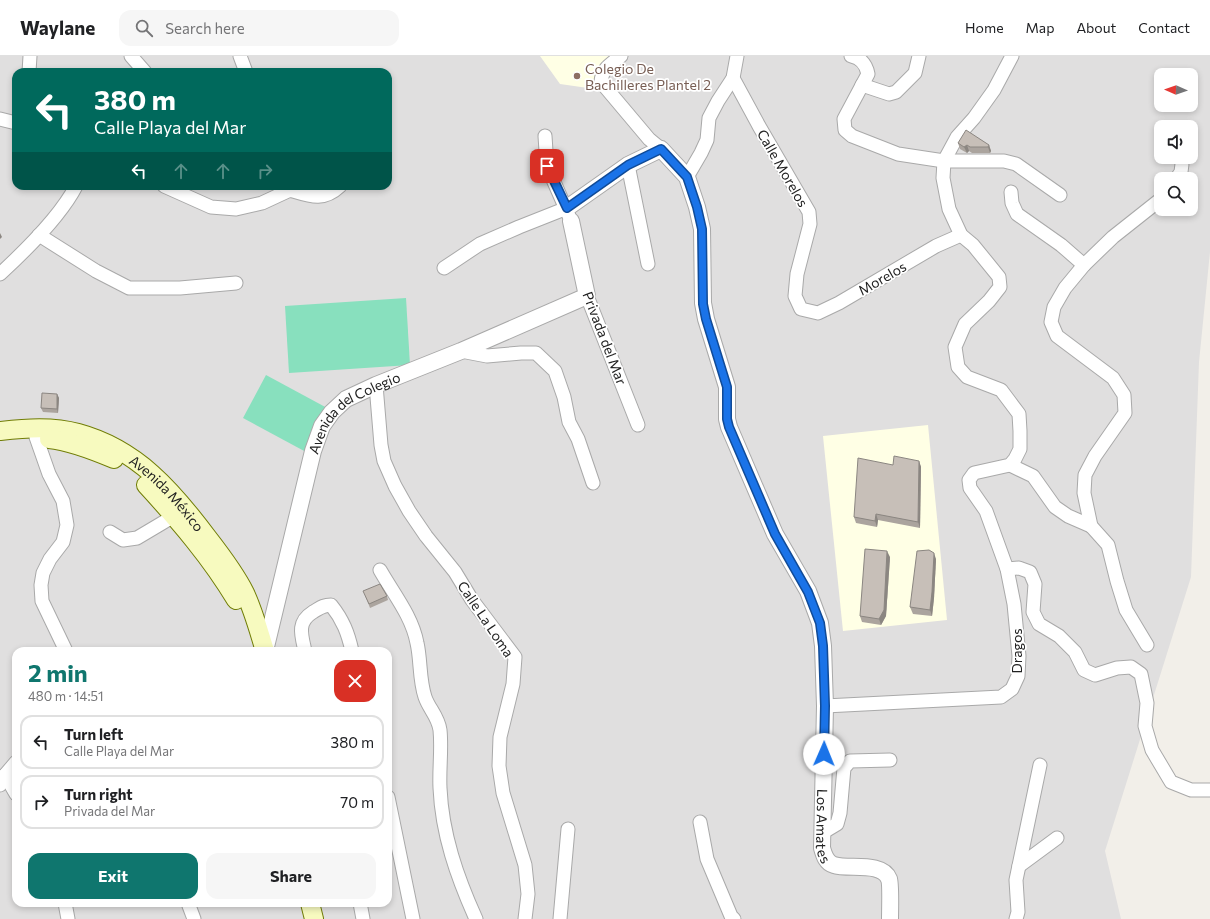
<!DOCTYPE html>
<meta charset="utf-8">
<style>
body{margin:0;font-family:Commissioner,sans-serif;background:#f6f6f6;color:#202124;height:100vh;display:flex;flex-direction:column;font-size:15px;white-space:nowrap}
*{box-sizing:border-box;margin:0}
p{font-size:13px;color:#757577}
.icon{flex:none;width:22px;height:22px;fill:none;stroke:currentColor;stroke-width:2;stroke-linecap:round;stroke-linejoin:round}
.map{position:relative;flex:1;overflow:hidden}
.side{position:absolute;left:12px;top:591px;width:380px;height:260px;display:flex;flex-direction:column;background:#fff;border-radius:12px;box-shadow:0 2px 6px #0003}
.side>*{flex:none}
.guide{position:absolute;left:12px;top:12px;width:380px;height:122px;border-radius:12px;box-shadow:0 2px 6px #0003;background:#00695c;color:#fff;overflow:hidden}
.needle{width:26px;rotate:272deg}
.buttons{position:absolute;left:1154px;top:12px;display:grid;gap:8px}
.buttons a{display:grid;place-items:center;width:44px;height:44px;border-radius:8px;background:#fff;box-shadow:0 2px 6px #0003;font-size:20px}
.pin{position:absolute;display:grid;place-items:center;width:34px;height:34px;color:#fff;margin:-17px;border-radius:8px;box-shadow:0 2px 6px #0006}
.me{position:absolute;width:44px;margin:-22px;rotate:1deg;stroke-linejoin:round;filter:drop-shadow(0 0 3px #0008)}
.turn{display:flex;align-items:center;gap:14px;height:84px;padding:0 16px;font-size:18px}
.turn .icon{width:52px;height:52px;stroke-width:2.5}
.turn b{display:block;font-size:28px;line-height:34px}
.lanes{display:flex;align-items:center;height:38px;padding:0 16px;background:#0003;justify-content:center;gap:20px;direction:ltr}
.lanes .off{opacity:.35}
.round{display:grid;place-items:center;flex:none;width:42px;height:42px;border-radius:12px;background:#f6f6f6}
.summary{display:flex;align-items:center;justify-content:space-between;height:68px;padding:0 16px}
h1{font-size:24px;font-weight:700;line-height:30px;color:#0f766e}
.button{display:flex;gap:8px;margin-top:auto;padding:8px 16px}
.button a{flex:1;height:46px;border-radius:12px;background:#0f766e;color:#fff;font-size:16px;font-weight:700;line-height:46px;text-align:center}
.button a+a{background:#f6f6f6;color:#202124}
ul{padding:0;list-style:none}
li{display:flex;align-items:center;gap:12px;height:54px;margin:0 8px 6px;padding:0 8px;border:2px solid #e0e0e0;border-radius:12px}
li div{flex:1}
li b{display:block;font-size:15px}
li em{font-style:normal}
header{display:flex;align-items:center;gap:24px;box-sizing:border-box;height:56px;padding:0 20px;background:#fff;border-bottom:1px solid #e0e0e0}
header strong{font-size:19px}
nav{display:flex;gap:22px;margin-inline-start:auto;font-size:14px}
.search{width:280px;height:36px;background:#f6f6f6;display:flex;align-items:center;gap:10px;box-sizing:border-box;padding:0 14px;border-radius:12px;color:#757577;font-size:15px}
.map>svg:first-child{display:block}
.residential{fill:#e0dfdf;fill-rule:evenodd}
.education{fill:#ffffe5}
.pitch{fill:#88e0be}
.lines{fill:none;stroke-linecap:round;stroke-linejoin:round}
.minor-casing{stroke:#a9a9a9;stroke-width:15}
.tertiary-casing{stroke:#a9a9a9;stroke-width:18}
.secondary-casing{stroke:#707d05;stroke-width:20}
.minor{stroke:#fff;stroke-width:13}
.tertiary{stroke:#fff;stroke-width:16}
.secondary{stroke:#f7fabf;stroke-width:18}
.wall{fill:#aba49e}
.shaded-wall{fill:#8b8681}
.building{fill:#c7bfb8;stroke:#8b8681}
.route-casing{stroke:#114b97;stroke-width:10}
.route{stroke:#1a73e8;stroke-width:7}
.education-dot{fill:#8d6e63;stroke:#fff;stroke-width:1.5}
.labels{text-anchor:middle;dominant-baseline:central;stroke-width:3.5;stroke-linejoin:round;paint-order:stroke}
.education-label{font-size:14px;fill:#785e54;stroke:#fff;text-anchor:start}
.street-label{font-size:14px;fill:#222;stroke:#fff}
</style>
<header>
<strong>Waylane</strong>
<div class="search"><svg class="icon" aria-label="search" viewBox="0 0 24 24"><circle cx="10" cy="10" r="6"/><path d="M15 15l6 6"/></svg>Search here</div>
<nav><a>Home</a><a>Map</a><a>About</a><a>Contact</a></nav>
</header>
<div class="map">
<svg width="1210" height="863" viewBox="0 0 1210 863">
<rect width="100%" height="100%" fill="#f2efe9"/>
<path class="residential" d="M0 0H1210V196L1199 306 1191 521 1105 795 1121 863H0ZM16 16H388V130H16ZM1161 19H1191V49H1161ZM1161 71H1191V101H1161ZM1161 123H1191V153H1161ZM16 595H388V847H16Z"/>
<g class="education">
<path d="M540 0H614L600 13 595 33 560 28Z"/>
<path d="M928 369 947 564 843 575 823 380Z"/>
</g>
<g class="pitch">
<path d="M406 242 410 309 289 317 285 250Z"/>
<path d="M266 319 329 353 306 396 243 362Z"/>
</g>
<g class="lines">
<defs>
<g id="minor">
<path d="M131 0 145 16"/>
<path d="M240 0 246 16"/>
<path d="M621 0C611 8 602 12 601 26L649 83 661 93"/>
<path d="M851 0C861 2 866 8 868 18L844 63 845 74 852 80 898 98 944 105H1004L1016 108 1060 139"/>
<path d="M29 16 30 0"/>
<path d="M733 22 759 70 809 156 810 168 797 218 795 240 801 253 818 257 839 247 936 190 961 179"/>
<path d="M862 29 889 38 896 36 915 17 919 0"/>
<path d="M0 63 16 67"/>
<path d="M545 80 547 110 569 160"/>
<path d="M628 109 648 208"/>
<path d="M687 121 701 97 707 84 709 62 718 45 733 22 737 0"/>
<path d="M1176 123 1181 116 1182 108"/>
<path d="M164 130 211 151 236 153 262 147 290 134C310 140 323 146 340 130"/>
<path d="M1011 136 1012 147 1017 158 1061 189 1084 209"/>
<path d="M39 179 96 215 129 232H180L236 227"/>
<path d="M444 212 480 188 519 171 567 152"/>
<path d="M0 218C25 195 60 161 76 130"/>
<path d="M587 240 638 369"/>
<path d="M461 295 487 300 521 297H536L555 315 564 341 569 366 578 383 593 427"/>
<path d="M376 329 381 389 384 405 395 430 409 455 426 480 455 516 472 544 515 601 513 628 500 681 499 710 503 737 525 809 528 838 525 863"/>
<path d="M35 371 36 381 49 418 63 445 67 469 63 486 50 503 43 517 41 529 42 545 66 595"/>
<path d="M1010 409 1033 420 1055 451 1068 460 1091 470"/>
<path d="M110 476 123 484 137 482 174 460"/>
<path d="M1007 513 1019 512 1030 516 1035 528 1033 556 1039 568 1059 580 1075 596 1084 614 1095 619 1117 612 1131 611 1141 618 1147 647 1145 670 1152 694 1171 726 1191 734H1210"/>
<path d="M380 514C393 537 412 560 417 587 421 604 419 623 425 641 429 653 438 660 440 674 442 693 439 713 440 732 442 778 457 821 476 863"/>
<path d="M1147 589 1126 554 1117 525 1108 489 1091 470 1084 437 1085 419 1095 400 1125 357 1124 339 1113 322 1057 280 1051 266 1054 251 1065 232 1084 209 1113 181 1161 143"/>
<path d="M305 595C301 578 297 566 313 556 320 552 323 549 331 549 343 564 348 577 352 595"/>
<path d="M825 650 1001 641 1012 633 1018 620 1019 600 1014 548 1007 513 986 455 970 432 969 424 974 417 1010 409 1015 403 1020 393V375L1019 358 1001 334 967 321 958 311 955 291 965 268 989 245 1000 231 999 221 973 189 961 179 949 153 943 122 944 105 957 81 974 62 994 34 1012 0"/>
<path d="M5 719 16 738"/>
<path d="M0 729 5 719 16 706"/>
<path d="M388 741 413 863"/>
<path d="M700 766 707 803 731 860 734 863"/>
<path d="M822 777 837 768 840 757 844 712 850 705 890 704"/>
<path d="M1019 810 1057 782"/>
<path d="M65 847 68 863"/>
<path d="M188 847 194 863"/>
<path d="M360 847 363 863"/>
<path d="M560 863 568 773"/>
<path d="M1016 863 1018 856 1016 824 1040 709"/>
</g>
<g id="tertiary">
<path id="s1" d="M567 152 628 109 661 93 687 121 697 151 702 173 703 247 706 263 727 331V363L729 371 775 478 808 535 820 567 823 590 825 650 822 792C824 799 826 807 834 809 848 814 882 805 889 823 891 828 890 855 890 863"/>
<path id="s2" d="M265 595 313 395 322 370 332 356 346 343 376 329 461 295 587 240 571 165"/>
</g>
<g id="secondary">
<path id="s3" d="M0 375C26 372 53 370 78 377 137 393 173 435 208 482 222 500 235 517 245 537 254 556 259 576 265 595"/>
<path d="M49 383C69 385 95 395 114 403"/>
<path d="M146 429C179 465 211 502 236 544"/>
<path d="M310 847 314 863"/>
</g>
</defs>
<use href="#minor" class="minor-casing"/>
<use href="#tertiary" class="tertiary-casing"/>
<use href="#secondary" class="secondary-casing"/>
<use href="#minor" class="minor"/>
<use href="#tertiary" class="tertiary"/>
<use href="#secondary" class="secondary"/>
</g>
<g class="wall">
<path d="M958 87 989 89 991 95 990 97H972L969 95 967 97 960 93Z"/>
<path d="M57 338 59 342 58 357 43 356 41 352Z"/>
<path d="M919 405 921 411 920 472 878 464 877 471 856 467 854 461 893 409Z"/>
<path d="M890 501 886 560 881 569 862 566 860 560Z"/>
<path d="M936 503 934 542 932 560 913 558 910 551Z"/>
<path d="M365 539 387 540 388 544 370 552Z"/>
</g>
<g class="shaded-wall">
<path d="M967 89 969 95 967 97 964 91Z"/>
<path d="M989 89 991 95 990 97 988 91Z"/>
<path d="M0 177 2 181 0 183Z"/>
<path d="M57 338 59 342 58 357 57 353Z"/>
<path d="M919 405 921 411 920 472 918 466Z"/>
<path d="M876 458 878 464 877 471 875 465Z"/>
<path d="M887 495 890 501 886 560 881 569 879 563Z"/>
<path d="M934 497 936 503 934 542 932 560 930 554Z"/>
</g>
<g class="building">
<path d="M966 74 989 89 988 91H970L967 89 964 91 958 87Z"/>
<path d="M42 337 57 338V353L41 352Z"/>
<path d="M894 400 919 405 918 466 876 458 875 465 854 461 858 402 893 409Z"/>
<path d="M865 493 887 495 884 554 879 563 860 560Z"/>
<path d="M929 494 934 497 932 536 930 554 910 551 917 495Z"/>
<path d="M380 528 387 540 369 548 363 535Z"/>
</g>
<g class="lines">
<defs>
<path id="route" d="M547 110 567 152 628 109 661 93 687 121 697 151 702 173 703 248 706 263 727 331V363L729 371 775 478 808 536 820 567 823 590 825 650 824 698"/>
</defs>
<use href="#route" class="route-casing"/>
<use href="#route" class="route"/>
</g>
<circle class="education-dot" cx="577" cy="20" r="4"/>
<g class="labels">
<g class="education-label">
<text x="585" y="12">Colegio De<tspan x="585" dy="16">Bachilleres Plantel 2</tspan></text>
</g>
<g class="street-label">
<text transform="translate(783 112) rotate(60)">Calle Morelos</text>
<text transform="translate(882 222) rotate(-30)">Morelos</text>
<text transform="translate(605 282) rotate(69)">Privada del Mar</text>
<text stroke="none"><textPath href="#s2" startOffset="265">Avenida del Colegio</textPath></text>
<text stroke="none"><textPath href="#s3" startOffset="188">Avenida México</textPath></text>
<text transform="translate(486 563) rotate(56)">Calle La Loma</text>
<text transform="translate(1016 595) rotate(-90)">Dragos</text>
<text stroke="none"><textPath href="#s1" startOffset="825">Los Amates</textPath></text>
</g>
</g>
</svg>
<div class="buttons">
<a><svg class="needle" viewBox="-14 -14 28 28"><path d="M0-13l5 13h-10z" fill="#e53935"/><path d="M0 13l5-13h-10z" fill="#757577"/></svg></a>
<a><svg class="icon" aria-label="sound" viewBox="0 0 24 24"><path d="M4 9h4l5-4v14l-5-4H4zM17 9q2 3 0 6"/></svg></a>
<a><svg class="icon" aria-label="search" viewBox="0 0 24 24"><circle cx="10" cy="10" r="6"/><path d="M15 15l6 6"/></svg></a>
</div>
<div class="pin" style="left:547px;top:110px;background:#d93025"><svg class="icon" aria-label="arrive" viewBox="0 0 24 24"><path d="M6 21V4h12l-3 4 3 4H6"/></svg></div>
<svg class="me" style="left:824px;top:698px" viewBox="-20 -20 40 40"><circle r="19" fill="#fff"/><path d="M0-13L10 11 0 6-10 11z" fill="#1a73e8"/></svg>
<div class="guide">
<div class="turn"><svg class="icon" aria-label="left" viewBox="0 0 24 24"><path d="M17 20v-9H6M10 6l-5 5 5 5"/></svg><div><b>380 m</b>Calle Playa del Mar</div></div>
<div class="lanes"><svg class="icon" aria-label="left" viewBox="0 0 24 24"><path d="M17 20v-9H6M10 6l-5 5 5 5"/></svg><svg class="icon off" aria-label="ahead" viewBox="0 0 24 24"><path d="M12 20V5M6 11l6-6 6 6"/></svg><svg class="icon off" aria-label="ahead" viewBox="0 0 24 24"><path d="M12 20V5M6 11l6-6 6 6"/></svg><svg class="icon off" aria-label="right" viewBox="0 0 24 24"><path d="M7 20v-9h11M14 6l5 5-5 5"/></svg></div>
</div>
<section class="side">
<div class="summary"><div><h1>2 min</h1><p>480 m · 14:51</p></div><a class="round" style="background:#d93025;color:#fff"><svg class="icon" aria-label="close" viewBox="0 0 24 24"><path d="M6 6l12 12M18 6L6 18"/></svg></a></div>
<ul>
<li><svg class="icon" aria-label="left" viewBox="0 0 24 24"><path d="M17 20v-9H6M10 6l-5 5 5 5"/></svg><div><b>Turn left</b><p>Calle Playa del Mar</p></div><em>380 m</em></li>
<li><svg class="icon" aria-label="right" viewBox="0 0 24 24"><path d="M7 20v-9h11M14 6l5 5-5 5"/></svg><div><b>Turn right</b><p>Privada del Mar</p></div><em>70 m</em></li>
</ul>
<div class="button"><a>Exit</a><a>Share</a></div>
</section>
</div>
